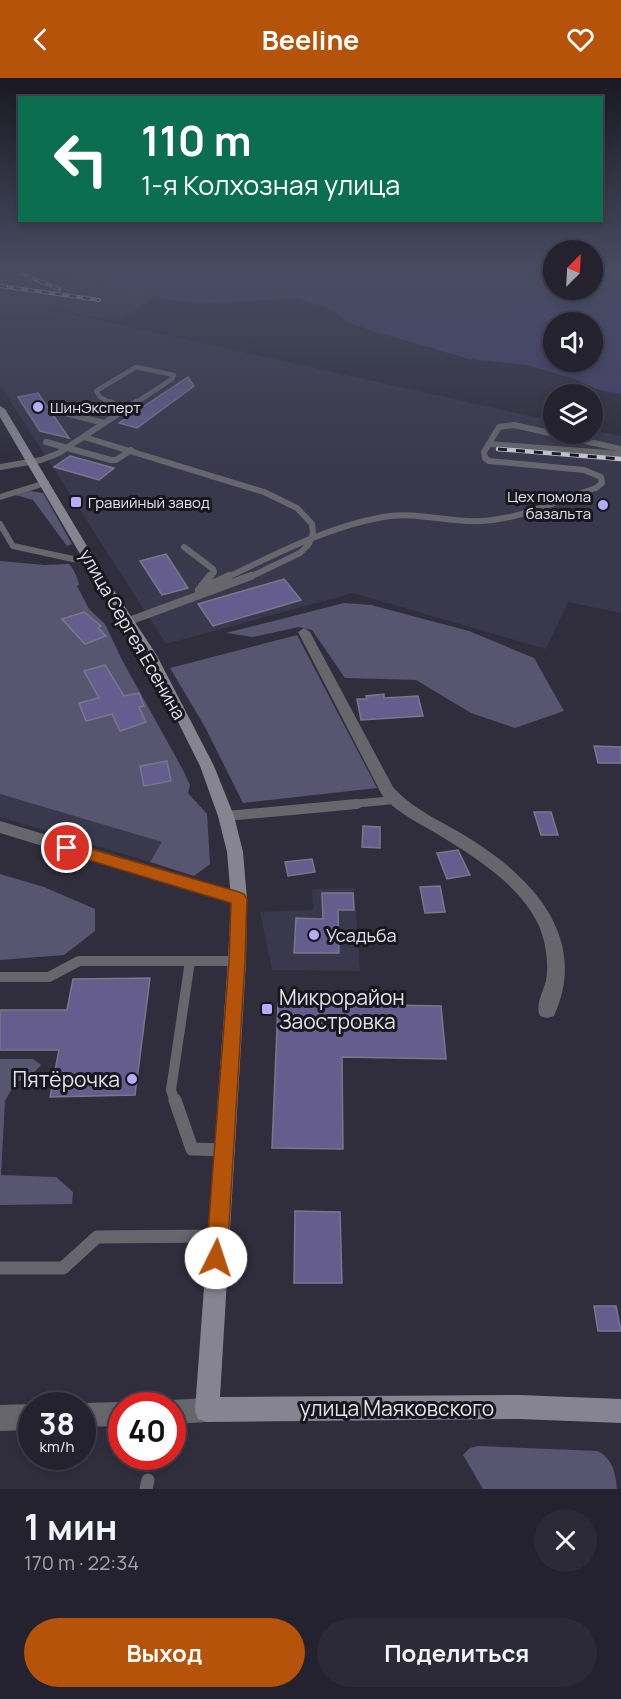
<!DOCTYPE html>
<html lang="ru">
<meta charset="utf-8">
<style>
body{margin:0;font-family:Manrope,sans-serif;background:#2c2a36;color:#f1f3f6;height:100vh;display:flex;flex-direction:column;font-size:22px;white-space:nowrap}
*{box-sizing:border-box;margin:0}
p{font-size:20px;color:#a3a4aa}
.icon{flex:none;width:33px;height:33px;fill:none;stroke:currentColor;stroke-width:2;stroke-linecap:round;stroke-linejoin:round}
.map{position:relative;height:1411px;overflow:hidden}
.details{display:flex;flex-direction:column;background:#24222e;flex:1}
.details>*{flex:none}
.top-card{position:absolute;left:18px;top:18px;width:585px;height:126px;border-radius:0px;box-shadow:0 3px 9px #0003,0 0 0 2px #413f4a;background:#0b6e4f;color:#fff;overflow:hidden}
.needle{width:39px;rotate:24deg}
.tools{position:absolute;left:543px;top:162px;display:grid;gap:12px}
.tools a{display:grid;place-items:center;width:60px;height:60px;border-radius:50%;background:#24222e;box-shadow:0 3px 9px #0003,0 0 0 2px #413f4a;font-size:30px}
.speed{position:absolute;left:18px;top:1314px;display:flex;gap:12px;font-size:30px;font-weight:700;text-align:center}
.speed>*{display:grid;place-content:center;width:78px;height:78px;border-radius:50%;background:#24222e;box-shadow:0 3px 9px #0003,0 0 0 2px #413f4a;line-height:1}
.speed small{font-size:15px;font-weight:400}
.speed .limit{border:9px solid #d22;background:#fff;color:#111}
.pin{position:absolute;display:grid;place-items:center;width:51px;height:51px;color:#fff;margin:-26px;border:3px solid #fff;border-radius:50%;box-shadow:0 2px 6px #0007}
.me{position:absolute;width:66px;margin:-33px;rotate:4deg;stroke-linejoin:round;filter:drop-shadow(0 0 4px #0008)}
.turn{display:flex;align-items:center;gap:21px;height:126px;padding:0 24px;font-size:27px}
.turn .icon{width:78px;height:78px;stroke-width:2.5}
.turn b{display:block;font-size:42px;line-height:51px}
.round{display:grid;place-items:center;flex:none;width:63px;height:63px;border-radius:32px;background:#2c2a36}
.summary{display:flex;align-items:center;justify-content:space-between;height:102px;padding:0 24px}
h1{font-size:36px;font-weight:700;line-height:45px}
.button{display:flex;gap:12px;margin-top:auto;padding:12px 24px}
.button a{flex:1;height:69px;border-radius:36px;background:#b45309;color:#fff;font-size:24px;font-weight:700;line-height:69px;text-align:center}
.button a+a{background:#2c2a36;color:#f1f3f6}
header{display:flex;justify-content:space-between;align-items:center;height:78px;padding:0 24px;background:#b45309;color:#fff;font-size:27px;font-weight:700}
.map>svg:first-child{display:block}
.built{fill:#3a384c}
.green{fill:#585571}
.water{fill:#463f6c;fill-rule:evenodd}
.building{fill:#645d8d;stroke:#797889;stroke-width:1.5}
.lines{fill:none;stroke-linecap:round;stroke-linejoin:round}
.lane-far4{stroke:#67666d;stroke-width:4.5}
.lane-far3{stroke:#67666d;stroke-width:6}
.lane-far2{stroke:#67666d;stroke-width:8}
.lane-far1{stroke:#67666d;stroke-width:10}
.lane{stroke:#67666d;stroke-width:13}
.street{fill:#67666d;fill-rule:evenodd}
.secondary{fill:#858490;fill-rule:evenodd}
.rail-far1-casing{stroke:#cac9d2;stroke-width:4}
.rail-casing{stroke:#cac9d2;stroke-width:4.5}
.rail-far1{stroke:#18171e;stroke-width:2;stroke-dasharray:7;stroke-linecap:butt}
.rail{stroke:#18171e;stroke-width:3;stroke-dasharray:9;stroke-linecap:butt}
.route{fill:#b45309;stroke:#753606;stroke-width:1.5}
.poi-dot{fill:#b6acf8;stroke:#18171e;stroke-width:2}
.labels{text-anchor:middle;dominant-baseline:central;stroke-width:6;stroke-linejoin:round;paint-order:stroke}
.far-poi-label{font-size:15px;fill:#e4e3ec;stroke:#18171e;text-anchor:start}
.street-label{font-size:18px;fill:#e4e3ec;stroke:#18171e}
.poi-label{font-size:18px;fill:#e4e3ec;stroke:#18171e;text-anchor:start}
.near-poi-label{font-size:21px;fill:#e4e3ec;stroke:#18171e;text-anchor:start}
.near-street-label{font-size:21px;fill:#e4e3ec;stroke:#18171e}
</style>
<header><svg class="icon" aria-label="back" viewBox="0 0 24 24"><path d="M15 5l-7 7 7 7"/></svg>Beeline<svg class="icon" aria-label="heart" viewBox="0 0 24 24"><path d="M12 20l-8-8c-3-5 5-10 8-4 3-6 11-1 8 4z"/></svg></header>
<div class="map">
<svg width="621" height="1411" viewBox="0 0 621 1411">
<rect width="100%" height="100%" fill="#302e3d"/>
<g class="built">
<path d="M0 192H50L96 209 155 219 117 243 26 226 553 343 554 356H592L593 352 621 358V535L568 524 546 571 353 515 166 566 0 307Z"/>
<path d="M0 716 163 764 150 784 0 739Z"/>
<path d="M354 810 360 893 272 892 260 834 313 832 312 811Z"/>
</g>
<g class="green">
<path d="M30 413 43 415 72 466 67 468 33 422 15 417Z"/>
<path d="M0 483 45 487 69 486C74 492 78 500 79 507L77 508 89 531 105 546 122 582 183 692 190 707 188 715 207 736 210 786 194 798 150 784 162 764 0 716Z"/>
<path d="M344 525 371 527 469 553 534 580 564 633 515 650 471 635 416 602 345 600 312 552 299 549 253 559 226 555Z"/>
<path d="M297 557 377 710 243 725 205 649 170 590Z"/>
<path d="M0 796 44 809 95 831V853L64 877 0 882Z"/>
<path d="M0 981H33L41 987 32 997 15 1005 5 1023 1 1097 56 1099 73 1114 72 1126 0 1127Z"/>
<path d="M478 1368 598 1373C613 1382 615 1394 617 1411H483L463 1377 470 1370Z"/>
</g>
<path class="water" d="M50 192H553L554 212H592L593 192H621V316L596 311 577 302 527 287 469 281 373 253 347 244 331 231 298 220 212 225 176 223 96 209ZM554 244H592V284H554Z"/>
<g class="building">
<path d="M188 299 194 308 137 350 119 345Z"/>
<path d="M38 315 69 360 40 353 18 319Z"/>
<path d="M70 378 114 390 99 402 54 389Z"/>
<path d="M166 476 188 510 162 517 140 483Z"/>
<path d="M284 501 301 522 213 548 198 526Z"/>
<path d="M84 534 101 548 98 550 106 558 85 566 62 541Z"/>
<path d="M105 587 124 618 139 615 144 628 139 629 146 644 120 653 112 636 86 643 79 625 99 620 84 593Z"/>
<path d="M384 616V620L418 618 423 638 361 642 357 621H367L366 618Z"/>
<path d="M594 668 621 669V685H598Z"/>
<path d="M167 683 171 703 144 708 140 688Z"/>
<path d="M534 734H551L558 757H541Z"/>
<path d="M363 748 380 749V770L362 769Z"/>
<path d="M458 772 470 797 447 801 437 775Z"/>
<path d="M312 781 315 794 288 798 285 784Z"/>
<path d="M440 808 445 834 425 835 420 809Z"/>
<path d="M322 815H353L354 832H338L339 875H294L296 840 323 841Z"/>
<path d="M150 900 135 1017 50 1019 59 972H0V932H67L73 901Z"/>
<path d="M278 925 441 928 446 981 342 979 343 1071 272 1070Z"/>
<path d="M295 1133 340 1134 342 1205H294Z"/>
<path d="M594 1228H616L621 1253H598Z"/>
</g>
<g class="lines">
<path class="lane-far4" d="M113 326 100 319 96 313 136 289 174 297 172 301 134 326"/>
<g class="lane-far3">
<path d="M110 324 124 332"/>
<path d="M65 335 104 345"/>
<path d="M84 359 264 414 297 430 312 446 313 455 309 466 300 475 248 500"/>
<path d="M46 364 111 382H116L131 372"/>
<path d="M489 366 621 376"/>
<path d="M0 389 41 382 59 375 136 324"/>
<path d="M0 446 13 468 73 481 90 482"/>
<path d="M184 469 213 491 214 494 209 500"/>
<path d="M226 500C276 476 327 449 383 439 416 433 449 445 482 443 521 441 559 422 596 410L602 405 601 399 584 392 489 383 485 380 484 374 499 349 514 347 621 371"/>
</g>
<g class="lane-far2">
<path d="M199 512 210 498"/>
<path d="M199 512 229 498"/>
<path d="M129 543 251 498"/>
<path d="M341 727 394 722"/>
</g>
<g class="lane-far1">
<path d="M226 738 357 726"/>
<path d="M0 899H49L79 883H237"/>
<path d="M175 1024 171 1012 190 883"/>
</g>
<g class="lane">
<path d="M175 1022 192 1071 224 1072"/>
<path d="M0 1190H63L97 1159 217 1158"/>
<path d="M146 1411 148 1402"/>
</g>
<g class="street">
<path d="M45 402 49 403V407L0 422V416Z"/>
<path d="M304 550 310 554 393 709C414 733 446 745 472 762 534 801 589 861 554 938L547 940 540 938C535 927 543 914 546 903 549 886 546 864 539 848 520 806 472 777 434 754 415 743 396 734 382 717L298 554Z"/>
<path d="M0 743 239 814 245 816 247 821 245 826 239 828 0 755Z"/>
<path d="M207 1320 216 1323 219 1332 216 1341 207 1344 172 1346V1328H162L172 1322Z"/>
<path d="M122 1324 131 1328H122V1348L82 1349V1328H75L82 1325Z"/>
<path d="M32 1326 34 1328H32V1352L0 1353V1327Z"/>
</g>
<path class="secondary" d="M0 328 5 331 109 505 156 576 214 688 234 738 243 774 247 821 246 883 220 1319 519 1317 621 1321V1345L519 1341 207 1344 198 1341 195 1332 228 883 231 821 227 774 218 738 200 688 144 576 97 505 0 339Z"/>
<defs>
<g id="rail-far1">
<path d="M13 192 59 211"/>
<path d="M0 208 99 222"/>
</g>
<path id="rail" d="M498 371 621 381"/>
</defs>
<use href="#rail-far1" class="rail-far1-casing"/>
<use href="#rail" class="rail-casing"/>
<use href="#rail-far1" class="rail-far1"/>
<use href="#rail" class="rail"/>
</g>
<linearGradient id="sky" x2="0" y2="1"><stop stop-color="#1a1922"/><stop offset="0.49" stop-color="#484c62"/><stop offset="1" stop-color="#484c62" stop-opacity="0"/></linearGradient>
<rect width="621" height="389" fill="url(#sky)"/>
<path class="route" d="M67 764 239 814 244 816 247 821 245 883 227 1180 224 1187 216 1190 209 1187 206 1180 229 883 231 825 62 774 60 770 62 765Z"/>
<g class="poi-dot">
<circle cx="38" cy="329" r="6"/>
<rect x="70" y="418" width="12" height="12" rx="3"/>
<circle cx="603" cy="427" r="6"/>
<circle cx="314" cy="857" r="6"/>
<rect x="261" y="925" width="12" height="12" rx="3"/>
<circle cx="132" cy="1001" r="6"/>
</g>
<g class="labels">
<g class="far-poi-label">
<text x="50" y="329">ШинЭксперт</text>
<text x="591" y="418" text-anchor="end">Цех помола<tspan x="591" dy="17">базальта</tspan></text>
<text x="88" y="424">Гравийный завод</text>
</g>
<g class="street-label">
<text transform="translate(133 556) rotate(60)">улица Сергея Есенина</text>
</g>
<g class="poi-label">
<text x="326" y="857">Усадьба</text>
</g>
<g class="near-poi-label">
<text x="279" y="919">Микрорайон<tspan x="279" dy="24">Заостровка</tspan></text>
<text x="120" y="1001" text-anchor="end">Пятёрочка</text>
</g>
<g class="near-street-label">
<text x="397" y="1330">улица Маяковского</text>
</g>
</g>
</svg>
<div class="tools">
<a><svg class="needle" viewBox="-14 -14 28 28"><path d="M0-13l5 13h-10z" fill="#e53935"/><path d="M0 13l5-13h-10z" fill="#a3a4aa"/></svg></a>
<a><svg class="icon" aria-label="sound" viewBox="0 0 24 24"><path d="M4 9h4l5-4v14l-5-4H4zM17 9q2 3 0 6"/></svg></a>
<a><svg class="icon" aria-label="layers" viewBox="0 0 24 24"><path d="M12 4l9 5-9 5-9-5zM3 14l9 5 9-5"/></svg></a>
</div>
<div class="speed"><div>38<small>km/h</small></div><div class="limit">40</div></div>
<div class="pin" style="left:67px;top:770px;background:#d93025"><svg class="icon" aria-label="arrive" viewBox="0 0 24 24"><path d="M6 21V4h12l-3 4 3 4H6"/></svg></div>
<svg class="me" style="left:216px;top:1180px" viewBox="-20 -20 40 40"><circle r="19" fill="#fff"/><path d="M0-13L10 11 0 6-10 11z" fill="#b45309"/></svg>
<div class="top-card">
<div class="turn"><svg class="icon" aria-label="left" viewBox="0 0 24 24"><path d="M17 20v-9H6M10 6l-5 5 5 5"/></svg><div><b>110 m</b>1-я Колхозная улица</div></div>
</div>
</div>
<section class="details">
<div class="summary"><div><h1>1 мин</h1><p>170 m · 22:34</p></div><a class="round"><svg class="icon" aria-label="close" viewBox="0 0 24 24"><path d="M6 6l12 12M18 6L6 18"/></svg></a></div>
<div class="button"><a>Выход</a><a>Поделиться</a></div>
</section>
